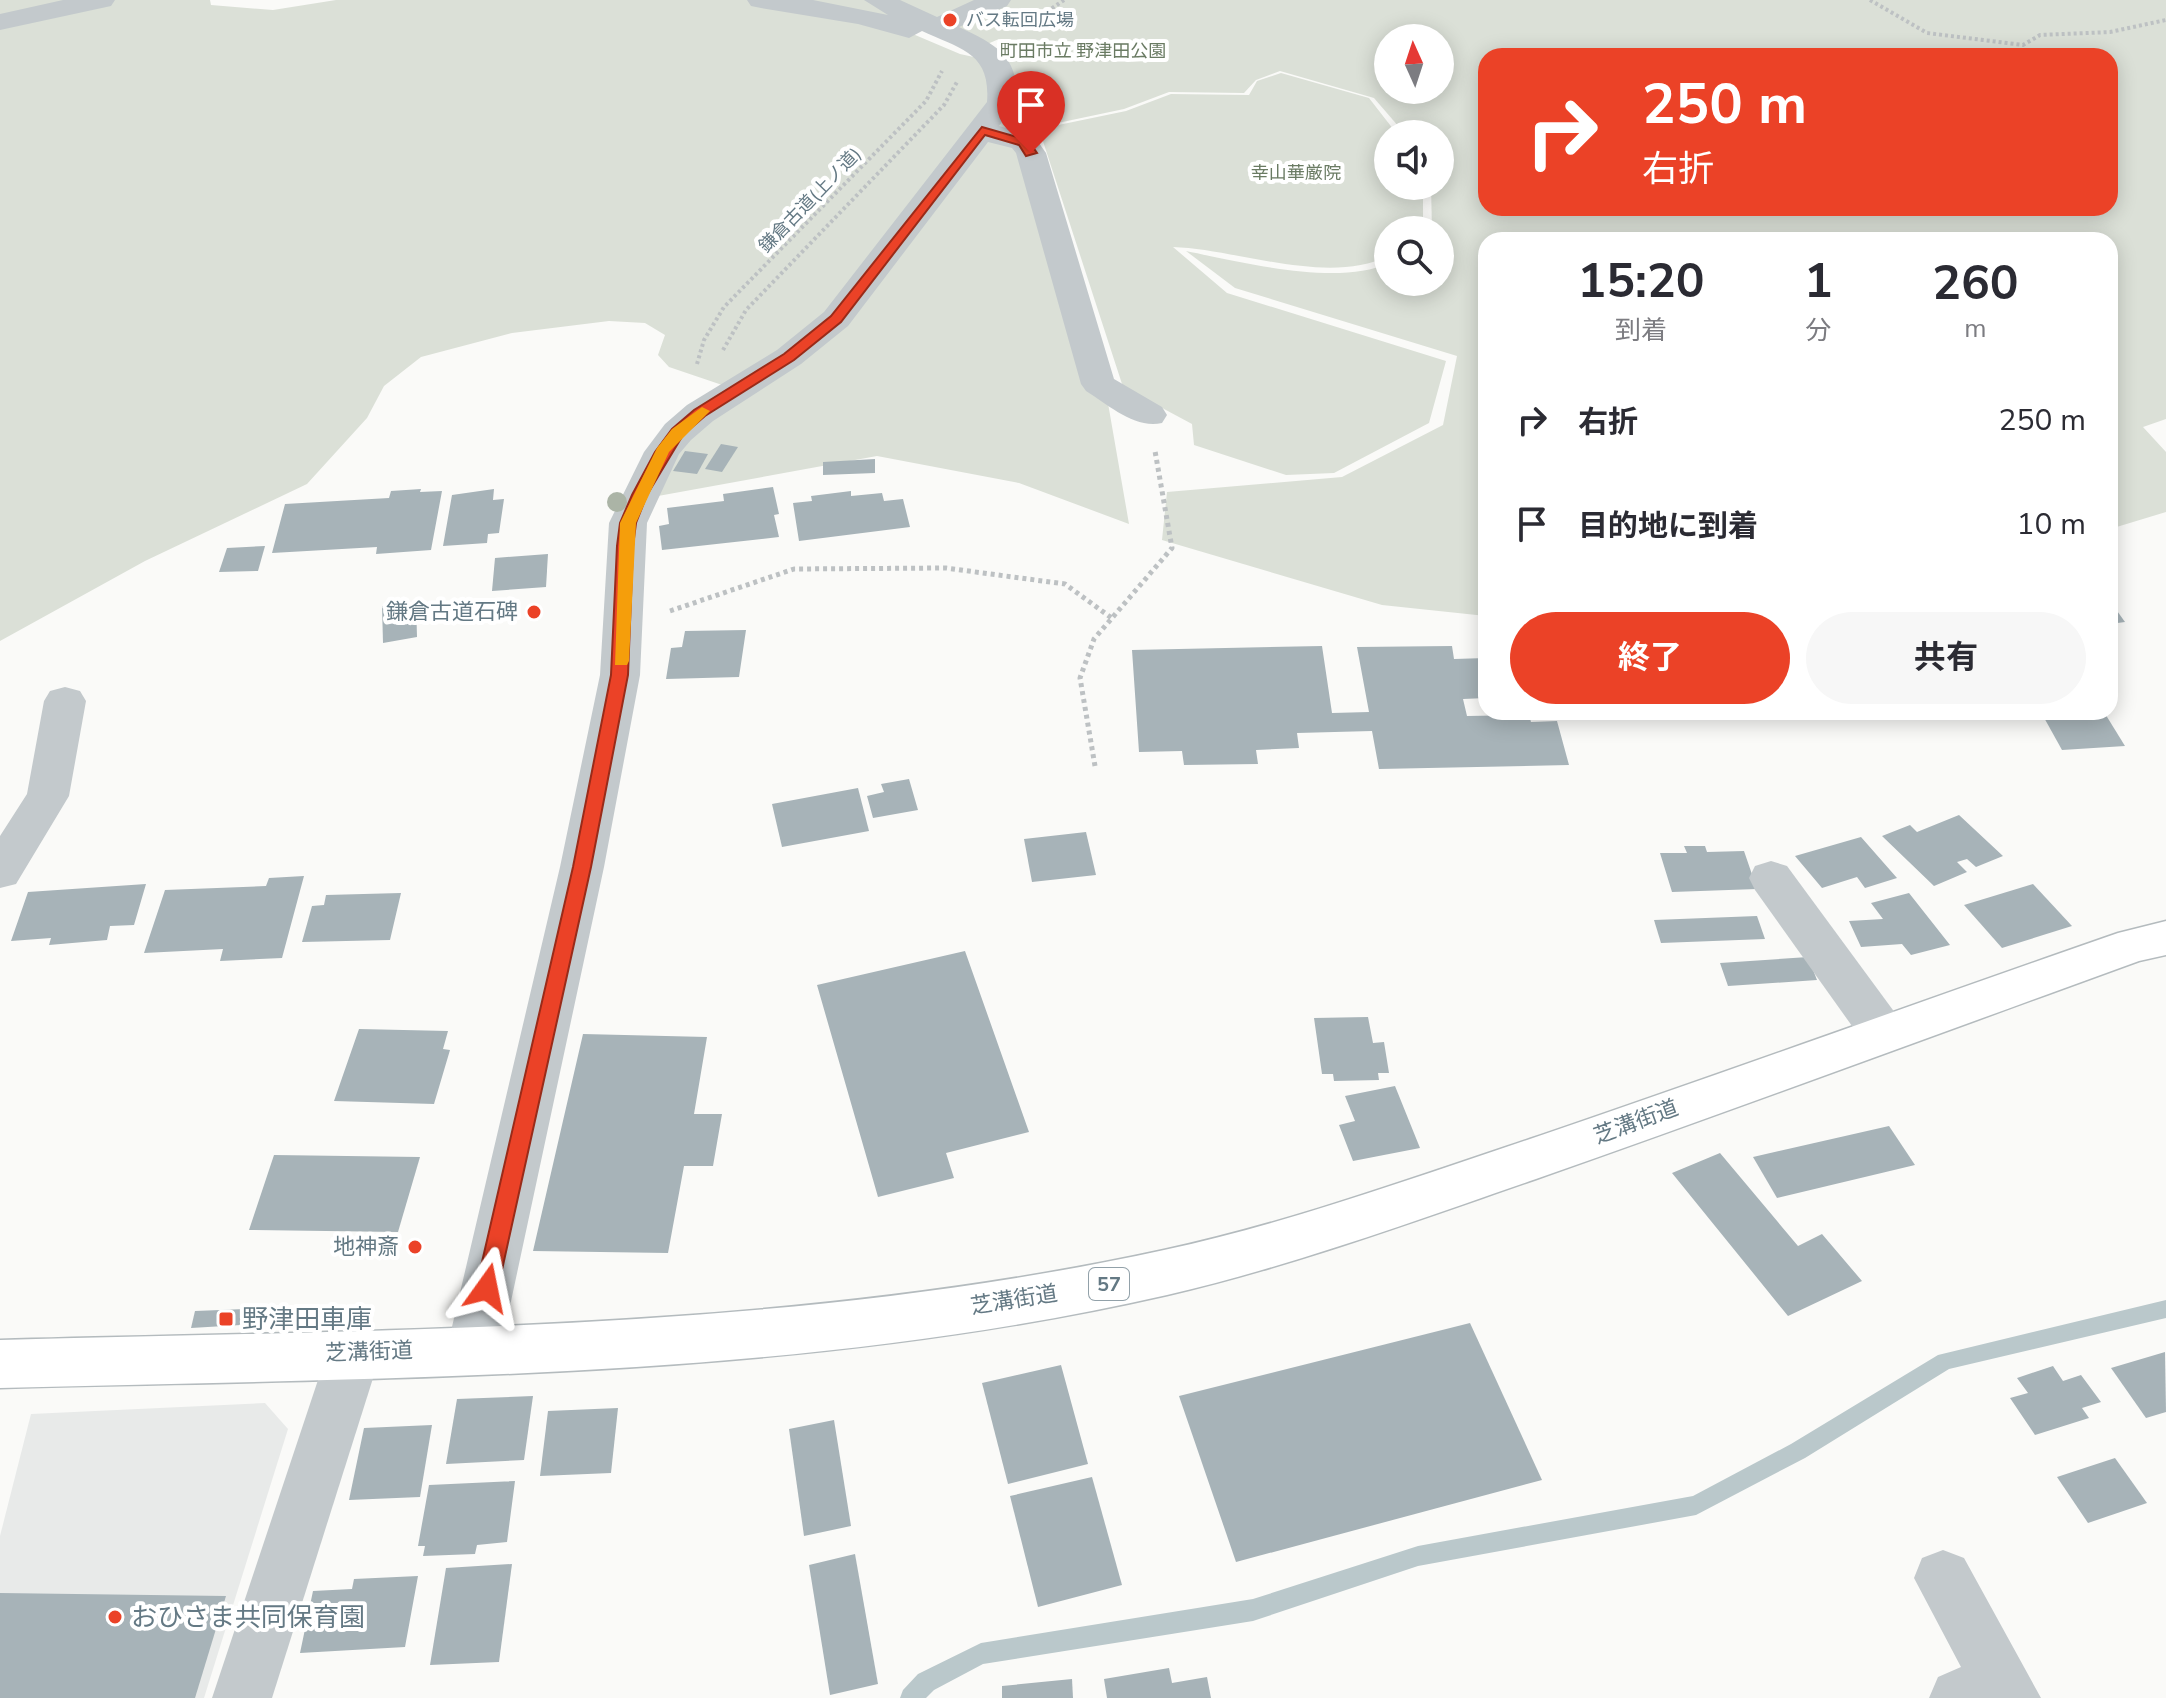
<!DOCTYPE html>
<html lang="ja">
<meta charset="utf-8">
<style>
body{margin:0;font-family:"Nunito Sans","Noto Sans JP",sans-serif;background:#f7f7f7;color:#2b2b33;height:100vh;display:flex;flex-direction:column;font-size:30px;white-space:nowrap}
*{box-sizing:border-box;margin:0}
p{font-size:26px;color:#7c7c81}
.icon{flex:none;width:44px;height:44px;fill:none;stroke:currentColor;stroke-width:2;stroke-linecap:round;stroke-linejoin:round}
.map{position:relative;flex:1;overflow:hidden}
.drawer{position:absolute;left:1478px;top:232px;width:640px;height:488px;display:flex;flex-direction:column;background:#fff;border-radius:24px;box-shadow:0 4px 20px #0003}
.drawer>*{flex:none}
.top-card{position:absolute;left:1478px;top:48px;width:640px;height:168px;border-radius:24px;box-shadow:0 4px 20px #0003;background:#eb4227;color:#fff;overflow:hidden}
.needle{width:52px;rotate:357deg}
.fabs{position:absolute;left:1374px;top:24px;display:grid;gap:16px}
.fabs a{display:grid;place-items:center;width:80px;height:80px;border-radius:50%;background:#fff;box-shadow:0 4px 20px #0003;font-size:40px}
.pin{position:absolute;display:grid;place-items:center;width:68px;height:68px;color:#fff;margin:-82px -34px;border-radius:50% 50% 50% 0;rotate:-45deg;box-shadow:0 0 8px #0007}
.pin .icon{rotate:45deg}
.me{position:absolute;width:88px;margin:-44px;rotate:12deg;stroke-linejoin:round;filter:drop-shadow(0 0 6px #0008)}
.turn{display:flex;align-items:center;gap:28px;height:168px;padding:0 32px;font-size:36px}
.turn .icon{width:104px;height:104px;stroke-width:2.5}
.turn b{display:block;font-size:56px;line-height:68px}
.eta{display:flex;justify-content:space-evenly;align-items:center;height:136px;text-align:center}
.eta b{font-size:48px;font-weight:700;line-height:56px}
.cta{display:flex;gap:16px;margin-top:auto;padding:16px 32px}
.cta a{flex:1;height:92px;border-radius:48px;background:#eb4227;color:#fff;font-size:32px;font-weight:700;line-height:92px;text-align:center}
.cta a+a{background:#f7f7f7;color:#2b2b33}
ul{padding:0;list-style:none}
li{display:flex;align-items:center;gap:24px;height:104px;padding:0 32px}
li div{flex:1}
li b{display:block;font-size:30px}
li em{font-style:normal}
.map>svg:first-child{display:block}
.built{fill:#e8eae9}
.green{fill:#dbe0d7;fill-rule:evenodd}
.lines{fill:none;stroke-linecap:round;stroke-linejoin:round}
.stream{fill:#bac8cb;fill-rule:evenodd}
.building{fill:#a7b3b8}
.major-casing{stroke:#b4bbbe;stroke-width:3}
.path-far1{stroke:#bdc1c3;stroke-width:4;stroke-dasharray:3 3;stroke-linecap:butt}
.path{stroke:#bdc1c3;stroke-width:5;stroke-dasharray:4 4;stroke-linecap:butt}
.minor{fill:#c3c9cc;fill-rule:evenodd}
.major{fill:#fff;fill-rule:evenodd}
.tree{fill:#abb4a6}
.route{fill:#eb4227;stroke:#992b19;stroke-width:2}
.slow{fill:#f59e0b}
.poi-dot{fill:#eb4227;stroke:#fff;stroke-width:3}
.labels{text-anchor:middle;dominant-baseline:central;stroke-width:8;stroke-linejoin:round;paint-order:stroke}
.far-poi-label{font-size:18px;fill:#647984;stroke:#fff;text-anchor:start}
.far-park-label{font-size:18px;fill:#6a7b63;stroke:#fff}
.far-street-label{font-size:18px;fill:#647984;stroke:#fff}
.shield{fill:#fff;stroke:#92a1a9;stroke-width:2}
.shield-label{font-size:20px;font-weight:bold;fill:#647984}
.poi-label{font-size:22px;fill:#647984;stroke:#fff;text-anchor:end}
.street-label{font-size:22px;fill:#647984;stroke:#fff}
.near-poi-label{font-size:26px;fill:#647984;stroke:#fff;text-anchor:start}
</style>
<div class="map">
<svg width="2166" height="1698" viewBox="0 0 2166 1698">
<rect width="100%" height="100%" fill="#fafaf8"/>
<path class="built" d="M265 1403 288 1429 204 1698H0V1536L31 1414Z"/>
<g class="green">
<path d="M0 0H210L211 5 273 10 336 0H755L901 29 960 54 992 61 1015 56 999 39 985 45 866 14 778 0H2166V419L2143 427 2166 452V512L2110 529V240H1486V616L1382 605 1162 540 1167 492 1342 477 1443 425 1457 356 1235 288 1186 251C1240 262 1339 287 1388 263V282H1440V230H1432L1431 186H1440V134H1405L1374 98 1280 71 1256 80 1244 93 1169 92 1124 109 1034 128 1101 363 1129 524 1019 483 877 456 658 496 678 453 731 388 669 367 658 355 665 335 645 323 609 321 512 333 421 357 384 386 367 418 307 484 145 561 0 641ZM1388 38H1440V90H1388ZM1486 56H2110V208H1486Z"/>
<path d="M1281 73 1369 98 1397 134H1388V186H1423V230H1388V256C1328 286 1237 249 1173 247L1227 293 1446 361 1429 423 1334 473 1286 475 1194 445 1192 424 1123 387 1039 129 1126 111 1171 94 1249 95 1257 81Z"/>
</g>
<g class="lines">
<path class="stream" d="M2166 1300V1318L1949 1369 1805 1458 1696 1515 1418 1566 1253 1621 983 1664 934 1690 926 1698H900L903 1690 918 1674 981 1643 1253 1599 1418 1546 1693 1496 1791 1444 1938 1355Z"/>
</g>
<g class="building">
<path d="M721 444 738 447 722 472 705 469Z"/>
<path d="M685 451 708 454 697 474 673 471Z"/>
<path d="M875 459V473L823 475V462Z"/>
<path d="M773 487 779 514 774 515 779 537 662 550 659 526 669 524 667 508 724 501 723 494Z"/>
<path d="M421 489 420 492 442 491 431 550 376 554 377 547 272 553 285 504 389 498 391 491Z"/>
<path d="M494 489 493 500 504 499 499 533 488 534 487 543 443 546 452 495Z"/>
<path d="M851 491V496L882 493 884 501 903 499 910 527 799 541 793 503 812 501 811 496Z"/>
<path d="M265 546 258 571 219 572 227 548Z"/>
<path d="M548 554 546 587 492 591 495 558Z"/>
<path d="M416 601 417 637 383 643 382 606Z"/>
<path d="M2110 601 2125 622 2110 624Z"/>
<path d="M746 630 739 677 666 679 671 648 682 647 685 631Z"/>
<path d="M1322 646 1332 713 1369 712 1357 647 1452 646 1454 659 1486 658V698L1463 699 1467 716 1529 715 1531 722 1557 721 1569 765 1379 769 1372 731 1297 733 1299 748 1256 750 1258 764 1184 765 1182 751 1139 752 1132 650Z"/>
<path d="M2066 712H2104L2125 746 2062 750 2042 714Z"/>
<path d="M909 779 918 810 873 818 867 796 884 792 881 784Z"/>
<path d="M858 788 869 831 782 847 772 804Z"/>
<path d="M1959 815 2003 856 1976 867 1967 859 1957 862 1967 872 1934 886 1882 836 1910 825 1917 832Z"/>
<path d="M1086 832 1096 875 1032 882 1024 839Z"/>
<path d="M1861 837 1897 878 1865 888 1857 877 1822 888 1795 856Z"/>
<path d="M1684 846H1705L1707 852 1744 851 1757 889 1672 892 1660 853H1687Z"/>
<path d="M304 876 282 958 220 961 223 949 144 953 165 890 266 886 269 878Z"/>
<path d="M146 884 134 925 110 926 107 940 49 945 51 938 11 941 28 892Z"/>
<path d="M2033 884 2072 926 2002 948 1964 905Z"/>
<path d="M401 893 390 940 302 942 312 906 324 905 326 895Z"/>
<path d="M1909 893 1950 945 1911 955 1902 944 1861 947 1849 921 1883 919 1871 903Z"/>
<path d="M1757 916 1765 939 1661 943 1654 920Z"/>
<path d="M965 951 1029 1132 946 1153 954 1178 878 1197 817 985Z"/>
<path d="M1808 957 1817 980 1728 986 1720 963Z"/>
<path d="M1368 1017 1373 1043 1384 1042 1389 1073H1378L1379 1080 1334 1081 1333 1074H1322L1314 1018Z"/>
<path d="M359 1029 448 1031 443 1049 450 1050 434 1104 334 1101Z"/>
<path d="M583 1034 707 1037 694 1114H722L713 1166H684L668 1253 533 1251Z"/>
<path d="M1395 1086 1420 1148 1353 1161 1339 1125 1355 1121 1345 1096Z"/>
<path d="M1889 1126 1915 1165 1777 1198 1753 1157Z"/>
<path d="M1720 1153 1798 1246 1822 1234 1862 1281 1788 1316 1672 1173Z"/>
<path d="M274 1155 420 1157 398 1232 249 1230Z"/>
<path d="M245 1309 241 1325 191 1328 195 1311Z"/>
<path d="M1470 1323 1542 1480 1236 1562 1179 1396Z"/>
<path d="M2165 1352 2166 1412 2146 1418 2111 1368Z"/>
<path d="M1061 1365 1088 1464 1008 1484 982 1383Z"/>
<path d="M2053 1366 2063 1381 2081 1375 2101 1402 2082 1408 2089 1418 2035 1435 2010 1398 2028 1393 2017 1378Z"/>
<path d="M533 1396 524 1460 446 1464 457 1399Z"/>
<path d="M618 1408 611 1473 540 1476 548 1411Z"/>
<path d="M834 1420 851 1526 804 1536 789 1429Z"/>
<path d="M432 1425 420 1497 349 1500 364 1428Z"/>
<path d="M2115 1458 2147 1503 2088 1523 2057 1477Z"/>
<path d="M1092 1477 1122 1585 1038 1607 1010 1496Z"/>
<path d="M515 1481 507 1542 477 1545 475 1554 423 1556 425 1546H418L429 1485Z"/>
<path d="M855 1554 878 1684 830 1695 809 1565Z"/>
<path d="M512 1564 499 1662 430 1665 446 1568Z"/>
<path d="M418 1576 405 1647 300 1653 313 1591 352 1589 354 1579Z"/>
<path d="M0 1593 226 1596 195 1698H0Z"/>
<path d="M1169 1668 1172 1683 1207 1677 1211 1698H1107L1104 1679Z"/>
<path d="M1072 1679 1073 1698H1002V1686Z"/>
</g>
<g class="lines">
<defs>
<path id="major" d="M2166 921V955L2139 961C1938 1034 1738 1108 1536 1179 1414 1221 1292 1266 1167 1295 786 1382 388 1377 0 1388V1340C387 1329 784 1333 1164 1250 1289 1223 1410 1179 1530 1139 1727 1072 1922 1001 2118 933Z"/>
</defs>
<use href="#major" class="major-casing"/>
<g class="path-far1">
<path d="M1870 0 1927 33 2023 45 2040 35 2110 32 2166 20"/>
<path d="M1032 22 1064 0"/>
<path d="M723 350 746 310 944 105 957 82"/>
<path d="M697 364 704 340 724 307 926 101 942 71"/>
</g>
<g class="path">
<path d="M670 611 794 569 946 568 1065 584 1113 619"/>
<path d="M1095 766 1080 678 1094 639 1172 548 1155 451"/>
</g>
<g class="minor">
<path d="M63 0H115L111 6 0 30V14Z"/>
<path d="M747 0H813L888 15 864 0H900L937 17 974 0H1011L1007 6 959 27C997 45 1019 56 1017 103L999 126 1034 136 1046 153 1114 379 1162 407 1167 415 1162 423C1134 429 1109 405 1086 391L1081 384 1016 153 1012 148 988 142 848 326 801 364 713 421 691 440 679 454 647 523 640 675 604 867 501 1348 493 1365 474 1372 455 1365 447 1348 560 867 600 675 609 523 644 452 665 424 687 405 777 350 824 312 987 102C991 52 960 49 922 31L909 38 858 24 761 8 751 6Z"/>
<path d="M65 687 80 691 86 701 69 796 16 884 0 888V836L27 794 44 701 50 691Z"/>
<path d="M1771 861 1787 866 1901 1021 1908 1034 1901 1047 1884 1053 1867 1047 1755 890 1749 878 1755 866Z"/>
<path d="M354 1329 373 1336 381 1353 272 1698H212L327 1353 335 1336Z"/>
<path d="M1943 1550 1964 1558 2041 1698H1929L1938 1677 1961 1667 1914 1578 1922 1558Z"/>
</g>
<use href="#major" class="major"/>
</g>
<circle class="tree" cx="617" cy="502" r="10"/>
<path class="route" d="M982 127 1028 140 1037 153 1026 156 1019 145 985 135 841 322 794 360 705 416 683 435 647 495 636 523 633 546 628 675 591 867 498 1288 495 1295H479L476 1288 573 867 611 675 617 546 620 523 632 495 655 452 672 429 694 410 784 354 831 316Z"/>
<path class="slow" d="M702 407 710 411 669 452 636 523 629 661 627 665H615L620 523 657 448 672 429Z"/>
<g class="poi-dot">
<circle cx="950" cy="20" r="8"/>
<circle cx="534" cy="612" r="8"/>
<circle cx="415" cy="1247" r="8"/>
<rect x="218" y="1311" width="16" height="16" rx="4"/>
<circle cx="115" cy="1617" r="8"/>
</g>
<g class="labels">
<g class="far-poi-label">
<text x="966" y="20">バス転回広場</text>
</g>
<g class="far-park-label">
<text x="1083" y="51">町田市立 野津田公園</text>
<text x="1296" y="173">幸山華厳院</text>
</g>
<g class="far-street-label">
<text transform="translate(810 200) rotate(-46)">鎌倉古道(上ノ道)</text>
</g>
<rect class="shield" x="1089" y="1268" width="40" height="32" rx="6"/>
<g class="shield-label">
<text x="1109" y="1284">57</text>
</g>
<g class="poi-label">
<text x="518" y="612">鎌倉古道石碑</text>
<text x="399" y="1247">地神斎</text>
</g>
<g class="street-label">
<text transform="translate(1636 1122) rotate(-20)">芝溝街道</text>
<text transform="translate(1014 1300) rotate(-9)">芝溝街道</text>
<text transform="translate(369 1352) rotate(-2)">芝溝街道</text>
</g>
<g class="near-poi-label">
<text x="242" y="1319">野津田車庫</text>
<text x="131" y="1617">おひさま共同保育園</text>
</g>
</g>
</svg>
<div class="fabs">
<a><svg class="needle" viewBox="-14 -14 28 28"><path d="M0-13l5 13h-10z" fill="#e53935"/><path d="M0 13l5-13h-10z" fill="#7c7c81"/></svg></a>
<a><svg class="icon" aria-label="sound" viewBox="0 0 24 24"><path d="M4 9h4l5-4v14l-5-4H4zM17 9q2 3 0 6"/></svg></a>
<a><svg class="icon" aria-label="search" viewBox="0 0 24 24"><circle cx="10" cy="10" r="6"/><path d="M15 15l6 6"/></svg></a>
</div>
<div class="pin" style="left:1031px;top:153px;background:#d93025"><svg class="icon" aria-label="arrive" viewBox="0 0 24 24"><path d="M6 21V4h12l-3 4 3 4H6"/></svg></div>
<svg class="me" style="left:487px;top:1288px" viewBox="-20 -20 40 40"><path d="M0-17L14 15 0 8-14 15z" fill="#eb4227" stroke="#fff" stroke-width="4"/></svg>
<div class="top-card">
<div class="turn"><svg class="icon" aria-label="right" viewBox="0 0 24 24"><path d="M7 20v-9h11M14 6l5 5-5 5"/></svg><div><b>250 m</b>右折</div></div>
</div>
<section class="drawer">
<div class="eta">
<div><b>15:20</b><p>到着</p></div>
<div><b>1</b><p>分</p></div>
<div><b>260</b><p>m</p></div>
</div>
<ul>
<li><svg class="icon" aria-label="right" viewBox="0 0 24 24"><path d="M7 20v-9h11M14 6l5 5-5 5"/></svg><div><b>右折</b></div><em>250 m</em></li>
<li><svg class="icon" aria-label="arrive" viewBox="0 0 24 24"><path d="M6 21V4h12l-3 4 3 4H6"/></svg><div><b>目的地に到着</b></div><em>10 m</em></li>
</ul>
<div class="cta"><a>終了</a><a>共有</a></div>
</section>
</div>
